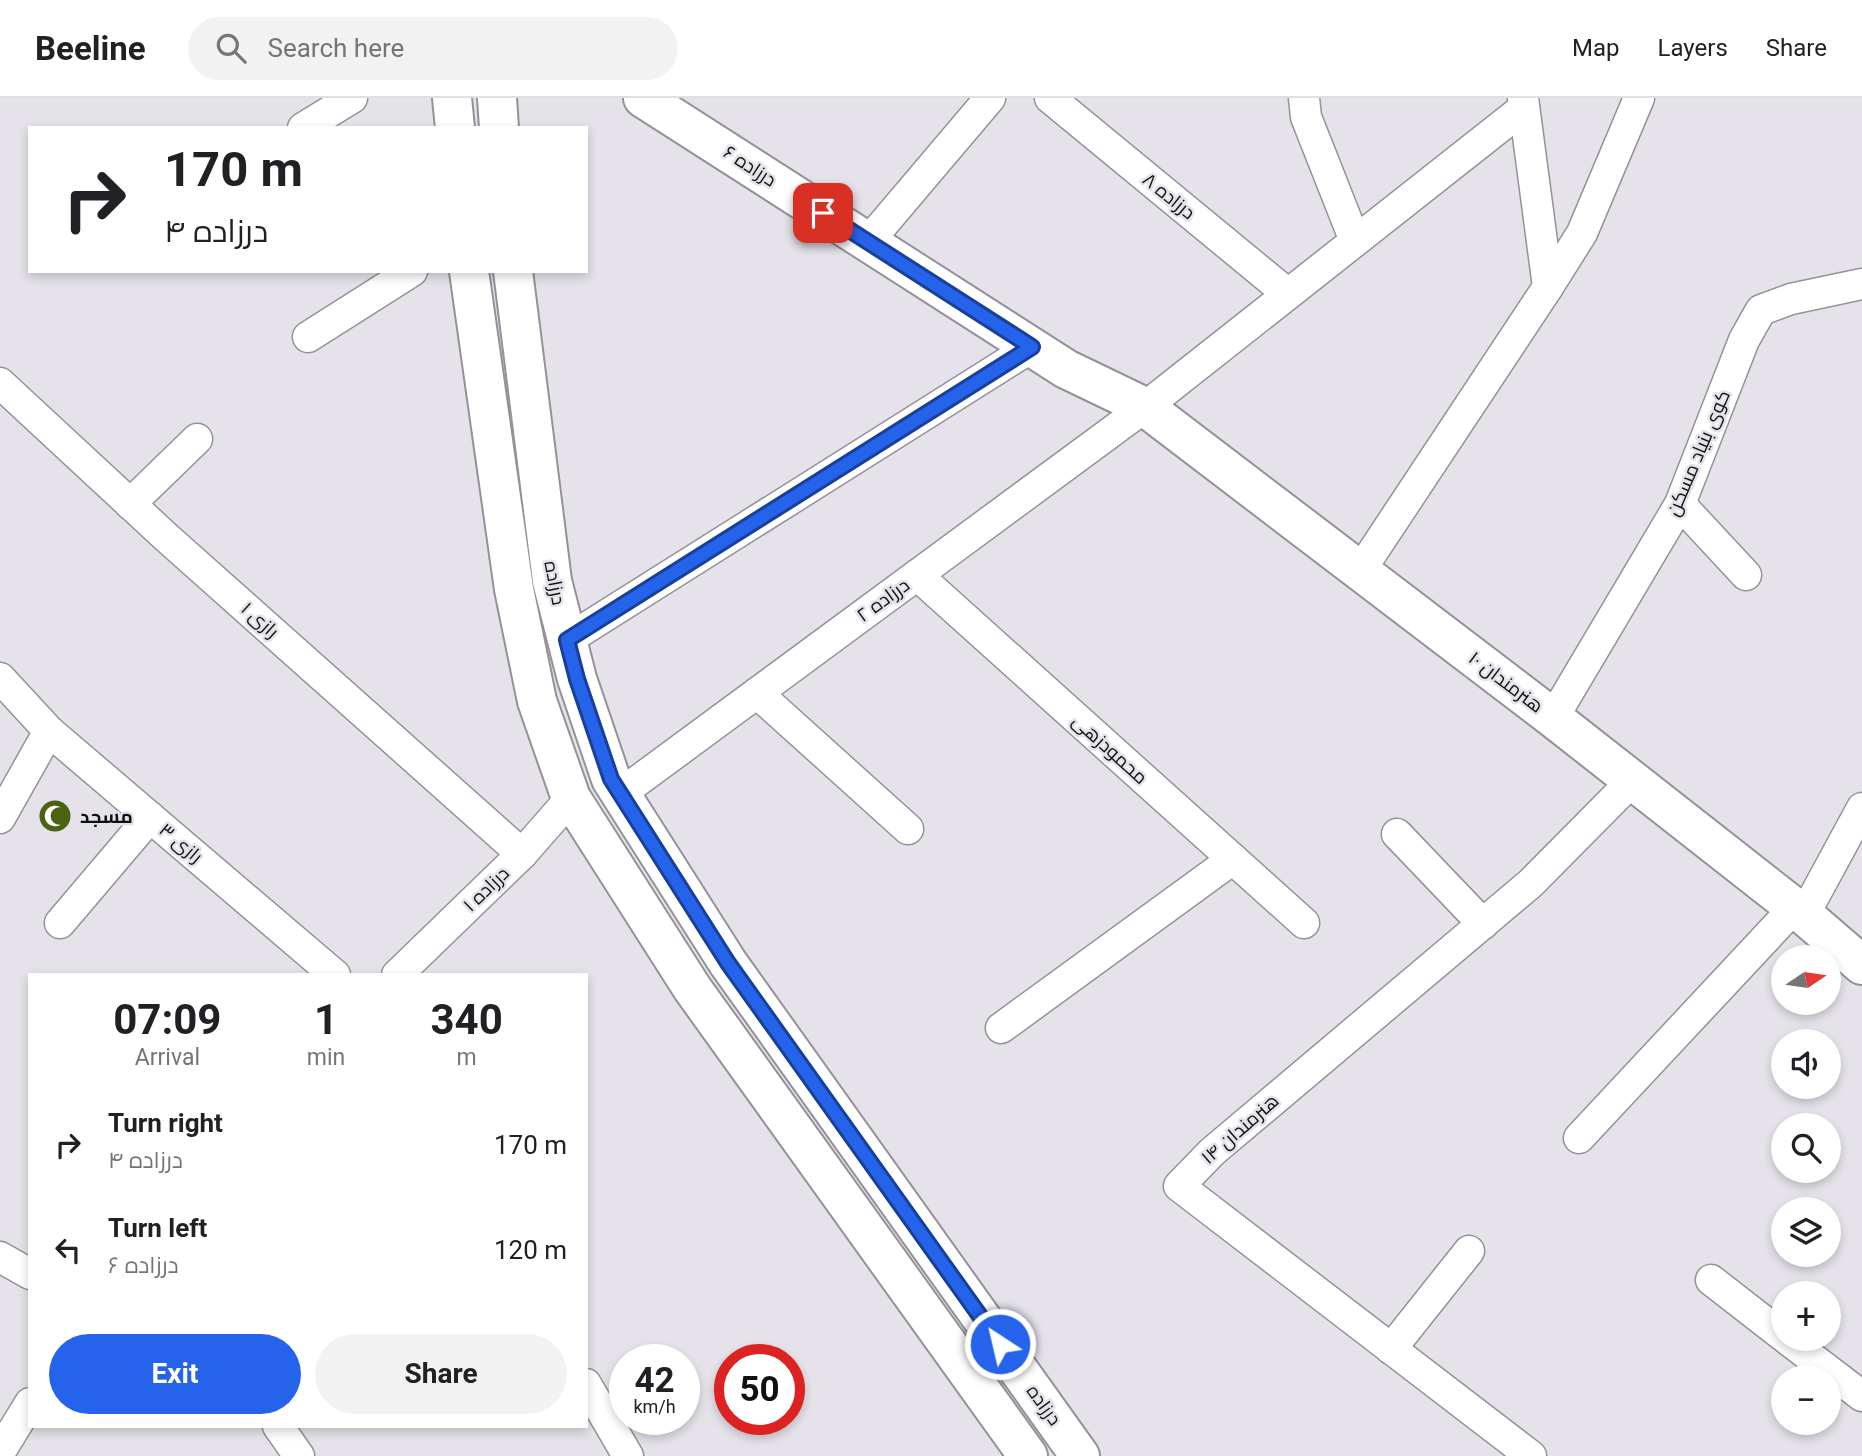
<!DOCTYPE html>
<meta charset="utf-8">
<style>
body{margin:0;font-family:Roboto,Cairo,sans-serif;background:#f2f2f2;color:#202124;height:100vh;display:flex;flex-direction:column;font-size:26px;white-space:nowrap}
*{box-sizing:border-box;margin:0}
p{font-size:23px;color:#757577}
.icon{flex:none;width:38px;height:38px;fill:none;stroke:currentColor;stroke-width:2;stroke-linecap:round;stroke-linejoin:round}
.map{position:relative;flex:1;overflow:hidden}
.sheet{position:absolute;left:28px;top:875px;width:560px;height:455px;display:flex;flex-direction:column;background:#fff;border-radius:0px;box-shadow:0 4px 10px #0003}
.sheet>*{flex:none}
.top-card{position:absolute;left:28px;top:28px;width:560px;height:147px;border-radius:0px;box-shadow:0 4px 10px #0003;background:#fff;color:#202124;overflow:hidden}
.needle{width:46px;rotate:77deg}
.buttons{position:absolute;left:1771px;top:847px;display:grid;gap:14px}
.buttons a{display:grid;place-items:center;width:70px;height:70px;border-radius:50%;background:#fff;box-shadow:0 4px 10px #0003;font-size:35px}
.speed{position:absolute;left:609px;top:1246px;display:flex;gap:14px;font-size:35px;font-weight:700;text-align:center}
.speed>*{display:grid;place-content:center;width:91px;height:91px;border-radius:50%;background:#fff;box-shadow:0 4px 10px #0003;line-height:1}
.speed small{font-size:18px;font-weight:400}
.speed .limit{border:10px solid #d22;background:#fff;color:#111}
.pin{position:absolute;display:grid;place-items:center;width:60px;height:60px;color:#fff;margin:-30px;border-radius:14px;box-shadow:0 4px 10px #0006}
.me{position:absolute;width:77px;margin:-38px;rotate:325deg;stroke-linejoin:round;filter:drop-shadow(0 0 5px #0008)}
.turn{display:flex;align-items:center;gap:24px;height:147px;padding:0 21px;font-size:32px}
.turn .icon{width:91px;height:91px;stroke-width:2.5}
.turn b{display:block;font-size:49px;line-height:60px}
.eta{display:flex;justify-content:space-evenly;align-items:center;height:119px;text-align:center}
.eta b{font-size:42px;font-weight:700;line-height:49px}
.primary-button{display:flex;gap:14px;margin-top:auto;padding:14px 21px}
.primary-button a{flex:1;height:80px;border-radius:42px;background:#2563eb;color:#fff;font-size:28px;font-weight:700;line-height:80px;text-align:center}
.primary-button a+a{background:#f2f2f2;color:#202124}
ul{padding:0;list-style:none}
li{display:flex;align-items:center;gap:21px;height:105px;padding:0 21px}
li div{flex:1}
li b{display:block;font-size:26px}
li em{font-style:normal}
header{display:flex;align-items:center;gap:42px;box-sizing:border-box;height:98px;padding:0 35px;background:#fff;border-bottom:2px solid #e0e0e0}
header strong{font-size:33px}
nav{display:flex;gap:38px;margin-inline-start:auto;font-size:24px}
.search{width:490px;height:63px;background:#f2f2f2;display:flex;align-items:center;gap:18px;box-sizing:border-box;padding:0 24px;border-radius:38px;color:#757577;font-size:26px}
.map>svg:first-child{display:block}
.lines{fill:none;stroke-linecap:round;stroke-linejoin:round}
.minor-casing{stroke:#959199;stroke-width:33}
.tertiary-casing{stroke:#959199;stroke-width:42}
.secondary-casing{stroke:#959199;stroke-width:42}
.minor{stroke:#fff;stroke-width:30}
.tertiary{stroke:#fff;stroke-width:38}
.secondary{stroke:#fff;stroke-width:38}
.route-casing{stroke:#184099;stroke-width:18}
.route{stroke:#2563eb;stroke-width:12}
.labels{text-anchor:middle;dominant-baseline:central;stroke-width:5;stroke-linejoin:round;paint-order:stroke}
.street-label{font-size:19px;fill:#100f12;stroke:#e5e2ea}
.poi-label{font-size:19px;font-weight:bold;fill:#100f12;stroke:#e5e2ea;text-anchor:start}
</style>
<header>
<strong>Beeline</strong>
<div class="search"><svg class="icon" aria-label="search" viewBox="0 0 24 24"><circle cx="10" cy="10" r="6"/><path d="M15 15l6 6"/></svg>Search here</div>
<nav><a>Map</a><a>Layers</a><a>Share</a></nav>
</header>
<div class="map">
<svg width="1862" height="1358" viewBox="0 0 1862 1358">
<rect width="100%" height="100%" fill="#e5e2ea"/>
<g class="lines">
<defs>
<g id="minor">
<path d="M1050 0 1288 196"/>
<path d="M1304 0 1306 19 1355 143"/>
<path d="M303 30 352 0"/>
<path d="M868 144 990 0"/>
<path d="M1548 189 1582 135 1639 0"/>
<path d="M308 239 412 173"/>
<path d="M0 285 166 439 522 756"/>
<path d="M130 406 197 341"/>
<path d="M1680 406 1746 477"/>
<path d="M1360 473 1548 189 1523 0"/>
<path d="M917 477 1304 825"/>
<path d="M567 542 1032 249"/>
<path d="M0 580 49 633 335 877"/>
<path d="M757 595 908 731"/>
<path d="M1553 620 1680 406 1744 242 1761 212 1791 201 1862 186"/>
<path d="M620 696 1145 309 1524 10"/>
<path d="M0 720 49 633"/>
<path d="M1397 736 1483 826"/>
<path d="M1804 817 1862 710"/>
<path d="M60 825 150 719"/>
<path d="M397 877 522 756 571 700"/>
<path d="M1001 930 1233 761"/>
<path d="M1579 1040 1794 810"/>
<path d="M0 1159 30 1176"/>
<path d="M1711 1182 1783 1238"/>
<path d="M1787 1241 1862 1298"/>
<path d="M1391 1251 1469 1153"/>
<path d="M586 1286 628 1358"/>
<path d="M278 1328 299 1358"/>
<path d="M0 1354 30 1305"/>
<path d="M1531 1358 1179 1088 1212 1054 1531 785 1633 682"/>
</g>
<path id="tertiary" d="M643 0 1066 271 1145 309 1553 620 1804 817 1862 867"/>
<g id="secondary">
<path d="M452 0 455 30"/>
<path d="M497 0 499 30"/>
<path d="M469 173 514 491 537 603 571 700 692 890 1028 1358"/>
<path d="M513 173 552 483 577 581 611 681 728 865 1080 1358"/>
</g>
</defs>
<use href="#minor" class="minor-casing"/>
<use href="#tertiary" class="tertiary-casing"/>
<use href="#secondary" class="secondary-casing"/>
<use href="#minor" class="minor"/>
<use href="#tertiary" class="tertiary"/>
<use href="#secondary" class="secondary"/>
</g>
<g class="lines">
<defs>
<path id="route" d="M823 115 1032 249 567 542 577 581 611 681 728 865 1000 1246"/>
</defs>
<use href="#route" class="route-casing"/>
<use href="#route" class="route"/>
</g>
<defs>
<symbol id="mosque-disc" viewBox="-11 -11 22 22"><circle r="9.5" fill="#4a6312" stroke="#e5e2ea"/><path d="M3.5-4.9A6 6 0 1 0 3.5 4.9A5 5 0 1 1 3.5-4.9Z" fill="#fff"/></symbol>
</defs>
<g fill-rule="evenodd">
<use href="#mosque-disc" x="36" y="699" width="38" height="38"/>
</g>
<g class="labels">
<g class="street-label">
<text transform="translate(750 68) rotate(33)">درزاده ۶</text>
<text transform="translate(1169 98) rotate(39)">درزاده ۸</text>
<text transform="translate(1698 355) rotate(-67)">کوی بنیاد مسکن</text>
<text transform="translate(555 485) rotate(79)">درزاده</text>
<text transform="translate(883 502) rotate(-36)">درزاده ۲</text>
<text transform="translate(260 522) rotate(42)">رازی ۱</text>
<text transform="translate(1506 584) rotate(37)">هنرمندان ۱۰</text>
<text transform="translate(1110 651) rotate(42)">محمودزهی</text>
<text transform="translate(181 745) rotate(40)">رازی ۳</text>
<text transform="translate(486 791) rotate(-44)">درزاده ۱</text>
<text transform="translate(1240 1031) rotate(-41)">هنرمندان ۱۴</text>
<text transform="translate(1044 1307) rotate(54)">درزاده</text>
</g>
<g class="poi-label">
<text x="80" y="718">مسجد</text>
</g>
</g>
</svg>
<div class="buttons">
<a><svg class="needle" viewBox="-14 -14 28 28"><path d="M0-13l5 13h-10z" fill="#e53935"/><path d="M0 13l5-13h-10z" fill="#757577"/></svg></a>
<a><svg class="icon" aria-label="sound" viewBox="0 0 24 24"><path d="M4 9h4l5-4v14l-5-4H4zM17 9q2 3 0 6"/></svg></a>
<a><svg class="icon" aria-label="search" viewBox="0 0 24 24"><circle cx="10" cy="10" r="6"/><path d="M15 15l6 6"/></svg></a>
<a><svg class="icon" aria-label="layers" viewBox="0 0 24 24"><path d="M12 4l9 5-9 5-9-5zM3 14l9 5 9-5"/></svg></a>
<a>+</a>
<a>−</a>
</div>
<div class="speed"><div>42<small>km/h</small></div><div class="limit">50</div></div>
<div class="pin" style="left:823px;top:115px;background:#d93025"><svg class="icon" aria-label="arrive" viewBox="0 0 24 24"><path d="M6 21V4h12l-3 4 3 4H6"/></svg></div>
<svg class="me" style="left:1000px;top:1246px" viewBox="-20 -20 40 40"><circle r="17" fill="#2563eb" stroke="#fff" stroke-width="3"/><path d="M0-11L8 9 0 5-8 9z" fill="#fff"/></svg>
<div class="top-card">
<div class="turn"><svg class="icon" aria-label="right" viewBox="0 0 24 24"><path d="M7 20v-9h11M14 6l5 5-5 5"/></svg><div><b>170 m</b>درزاده ۴</div></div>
</div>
<section class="sheet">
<div class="eta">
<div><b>07:09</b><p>Arrival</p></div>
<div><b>1</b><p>min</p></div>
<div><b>340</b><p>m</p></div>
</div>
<ul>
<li><svg class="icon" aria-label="right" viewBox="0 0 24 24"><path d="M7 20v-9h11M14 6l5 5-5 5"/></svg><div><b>Turn right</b><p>درزاده ۴</p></div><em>170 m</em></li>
<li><svg class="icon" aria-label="left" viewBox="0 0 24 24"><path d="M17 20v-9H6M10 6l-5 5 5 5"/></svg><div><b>Turn left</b><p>درزاده ۶</p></div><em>120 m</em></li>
</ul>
<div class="primary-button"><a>Exit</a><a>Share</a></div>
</section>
</div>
